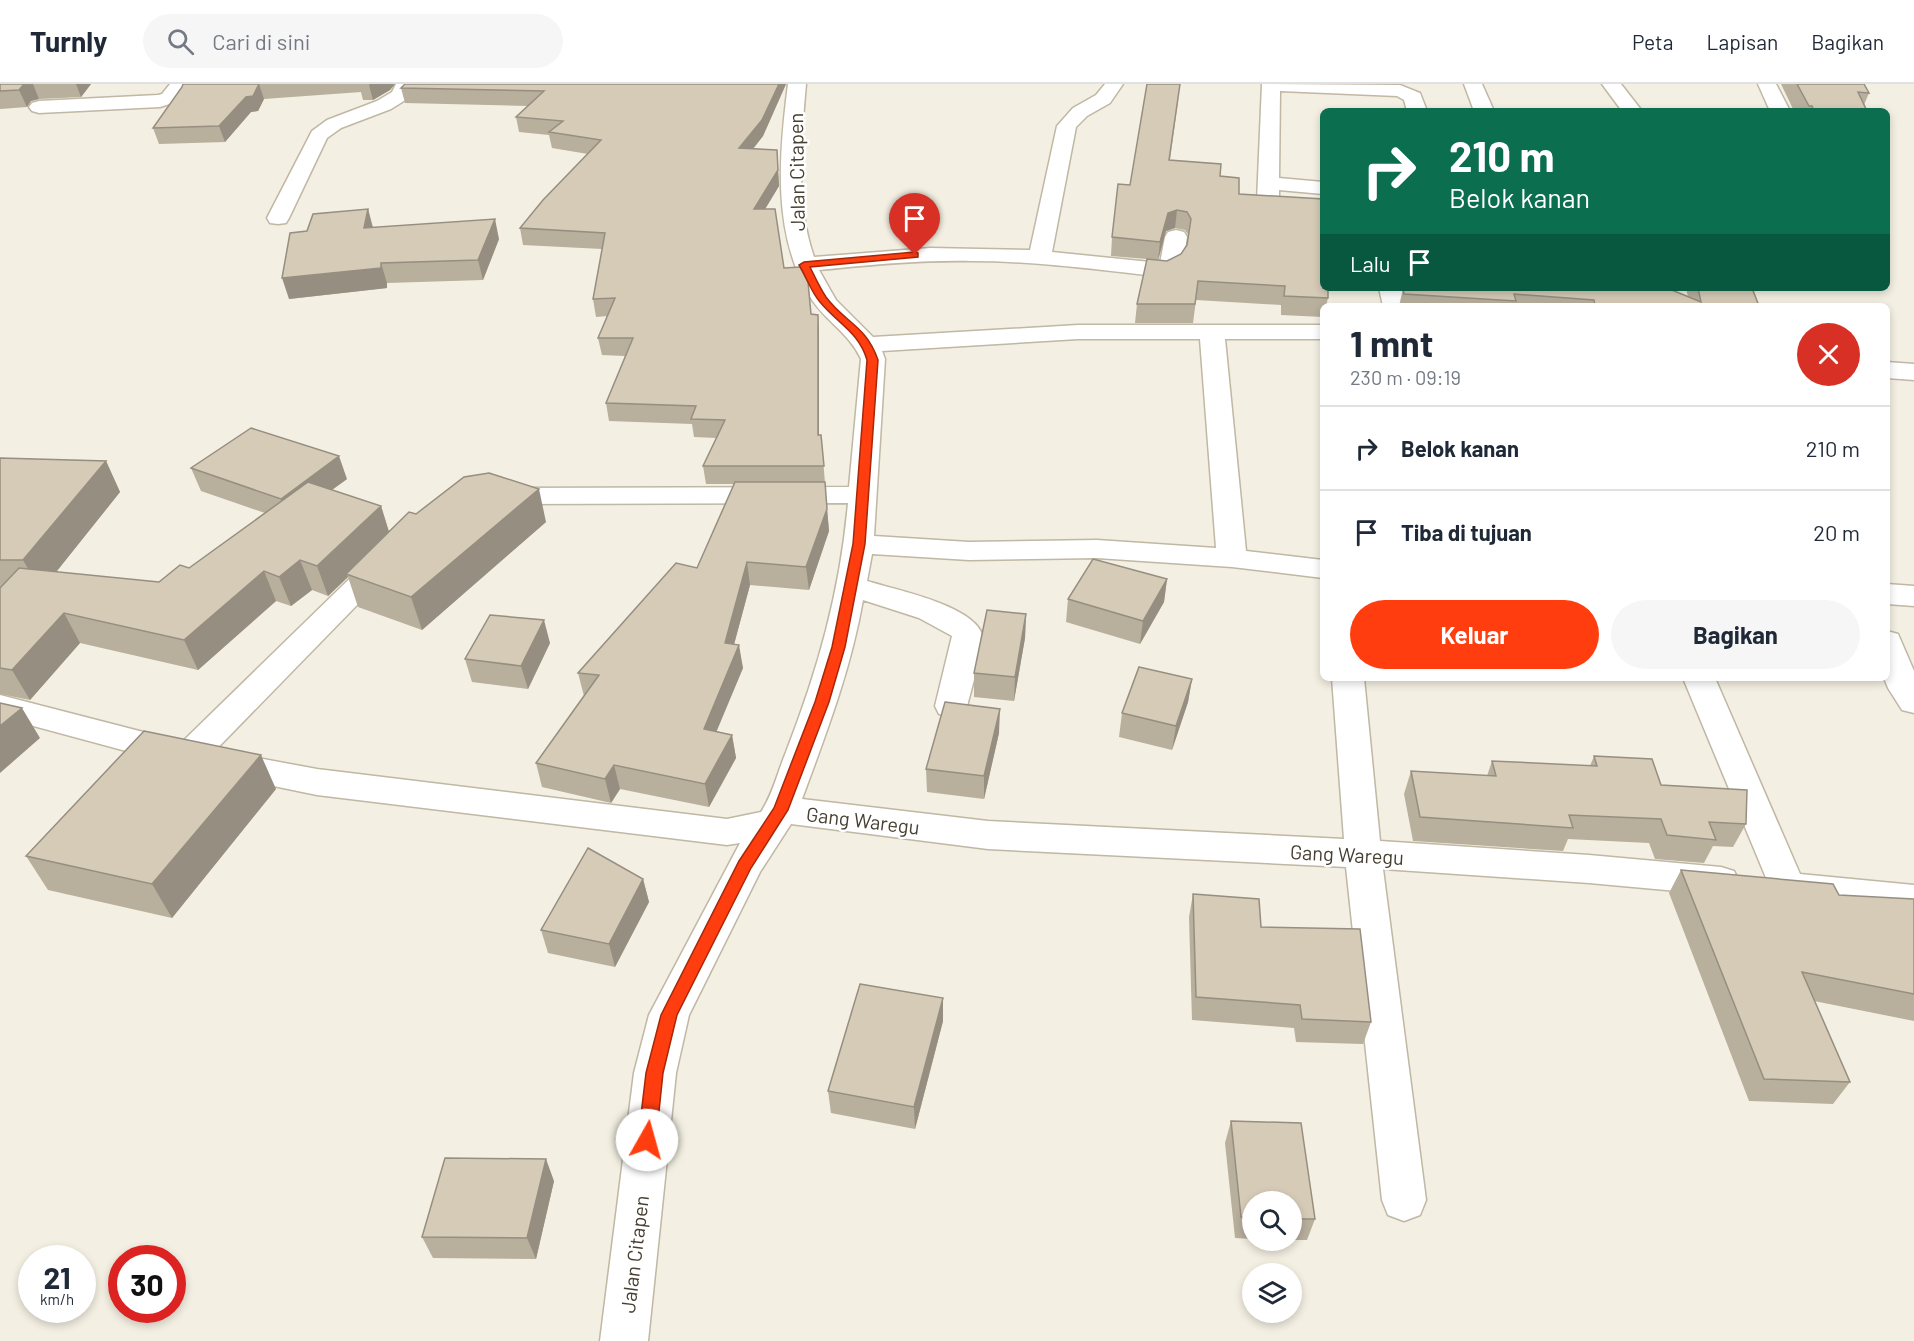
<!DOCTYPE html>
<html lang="id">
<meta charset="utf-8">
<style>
body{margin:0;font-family:Barlow,sans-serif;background:#f6f6f7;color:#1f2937;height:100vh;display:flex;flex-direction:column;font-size:22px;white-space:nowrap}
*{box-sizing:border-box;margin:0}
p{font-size:20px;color:#747a83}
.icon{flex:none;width:33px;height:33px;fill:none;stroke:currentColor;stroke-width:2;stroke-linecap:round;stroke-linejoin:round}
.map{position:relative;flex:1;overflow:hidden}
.drawer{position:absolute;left:1320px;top:219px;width:570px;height:378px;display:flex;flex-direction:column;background:#fff;border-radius:9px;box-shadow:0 3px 9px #0003}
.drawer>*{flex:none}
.guide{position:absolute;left:1320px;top:24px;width:570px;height:183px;border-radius:9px;box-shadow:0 3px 9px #0003;background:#0b6e4f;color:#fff;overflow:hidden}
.controls{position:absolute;left:1242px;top:1107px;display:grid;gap:12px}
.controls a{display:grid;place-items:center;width:60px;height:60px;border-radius:50%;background:#fff;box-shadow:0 3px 9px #0003;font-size:30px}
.speed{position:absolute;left:18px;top:1161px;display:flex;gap:12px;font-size:30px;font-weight:700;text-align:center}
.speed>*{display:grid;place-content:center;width:78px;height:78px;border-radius:50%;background:#fff;box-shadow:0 3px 9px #0003;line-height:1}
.speed small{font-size:15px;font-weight:400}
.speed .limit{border:9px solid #d22;background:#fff;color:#111}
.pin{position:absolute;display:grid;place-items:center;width:51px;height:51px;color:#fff;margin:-62px -26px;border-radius:50% 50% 50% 0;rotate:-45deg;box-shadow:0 0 6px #0007}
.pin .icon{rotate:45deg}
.me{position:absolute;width:66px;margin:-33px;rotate:7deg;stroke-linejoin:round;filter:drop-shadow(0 0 4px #0008)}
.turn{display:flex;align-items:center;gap:21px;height:126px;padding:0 30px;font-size:27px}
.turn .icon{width:78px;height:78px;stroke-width:2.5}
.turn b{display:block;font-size:42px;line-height:51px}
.then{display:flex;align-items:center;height:57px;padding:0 30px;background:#0003;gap:12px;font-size:22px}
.round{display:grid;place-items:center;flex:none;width:63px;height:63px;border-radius:32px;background:#f6f6f7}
.overview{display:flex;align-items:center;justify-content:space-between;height:102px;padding:0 30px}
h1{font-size:36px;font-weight:700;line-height:45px}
.cta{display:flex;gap:12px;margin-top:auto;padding:12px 30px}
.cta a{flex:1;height:69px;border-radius:36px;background:#ff3d0e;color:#fff;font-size:24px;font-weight:700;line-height:69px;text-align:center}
.cta a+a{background:#f6f6f7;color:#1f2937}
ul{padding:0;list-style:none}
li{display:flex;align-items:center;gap:18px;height:84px;padding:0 30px;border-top:2px solid #e0e1e3}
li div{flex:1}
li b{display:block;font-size:22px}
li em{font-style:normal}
header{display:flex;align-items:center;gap:36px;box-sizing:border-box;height:84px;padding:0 30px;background:#fff;border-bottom:2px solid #e0e1e3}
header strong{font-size:28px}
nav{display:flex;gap:33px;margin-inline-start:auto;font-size:21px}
.search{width:420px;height:54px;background:#f6f6f7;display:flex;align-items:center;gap:15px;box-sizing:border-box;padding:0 21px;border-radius:33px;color:#747a83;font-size:22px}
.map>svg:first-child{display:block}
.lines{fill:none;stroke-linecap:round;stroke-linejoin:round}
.minor-casing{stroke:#c0b7a4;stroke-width:3}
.minor{fill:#fff;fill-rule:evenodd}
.wall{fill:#b8af9d;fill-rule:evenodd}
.shaded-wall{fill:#968e80}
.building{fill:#d6cbb7;stroke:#968e80;stroke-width:1.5}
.route{fill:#ff3d0e;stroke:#a62809;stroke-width:1.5}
.labels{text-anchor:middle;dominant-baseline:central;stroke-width:5;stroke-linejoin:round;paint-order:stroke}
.street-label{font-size:20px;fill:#463f32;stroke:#fff}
</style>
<header>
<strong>Turnly</strong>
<div class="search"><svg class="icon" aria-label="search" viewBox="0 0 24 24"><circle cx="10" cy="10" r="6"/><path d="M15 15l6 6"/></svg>Cari di sini</div>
<nav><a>Peta</a><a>Lapisan</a><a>Bagikan</a></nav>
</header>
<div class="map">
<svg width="1914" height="1257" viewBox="0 0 1914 1257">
<rect width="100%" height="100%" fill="#f3efe2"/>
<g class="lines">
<defs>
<g id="minor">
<path d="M170 0H188L176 18 160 23 39 29 32 27 29 23 32 19 39 17 158 11 162 10Z"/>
<path d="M396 0H414L407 15 391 25 341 44 327 54 289 134 286 139 278 140 270 139 267 134 312 47 327 36 377 17 392 8Z"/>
<path d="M788 0H806C801 57 795 118 814 173L930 164 1030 166 1057 42 1073 24 1096 11 1105 0H1123L1110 19 1087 32 1076 43 1052 168 1160 179 1165 153 1168 148 1176 146 1184 148 1187 153C1183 174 1188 187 1164 193 1100 186 1036 177 971 177 920 176 870 181 819 186L836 216 873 253 1078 241H1323V255H1225L1246 467 1323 476V494L1232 483 1097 474 969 476 872 470 867 497C895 506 983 522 984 558L967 622 963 630 951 633 939 630 935 622 952 552 919 534 863 516C851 585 826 650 802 715L988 737 1344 755 1332 594H1364L1380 757 1589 771 1721 783 1734 787 1739 797 1734 807 1721 811 1589 799 1383 785 1426 1116 1420 1131 1404 1137 1388 1131 1382 1116 1346 783 988 765 791 740 760 788 689 931 676 989 648 1257H600L634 989 649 931 740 759 727 761 317 711 225 692 213 689 208 680 213 671 225 668 317 685 727 735 761 728C773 710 778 687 786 668 818 586 840 508 848 419L496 420 486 418 482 412 486 406 496 404 849 403 861 275C849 248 823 236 809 211 772 148 779 71 788 0ZM1078 255H1200L1216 464 1097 456 969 458 874 452 885 275 882 267Z"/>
<path d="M1262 0 1400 1 1420 9 1427 27H1407L1404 16 1397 12 1280 7 1279 94 1323 98V110L1279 106V117L1276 122 1268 123 1260 122 1257 117Z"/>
<path d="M1464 0H1482L1494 27H1474Z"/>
<path d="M1602 0H1621L1642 27H1622Z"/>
<path d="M1758 0H1776L1790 27H1770Z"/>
<path d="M1379 204H1403L1407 222H1383Z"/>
<path d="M1887 278 1914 280V296L1887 294Z"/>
<path d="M385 467 395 470 400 476 395 482 201 681 189 684 0 633V611L182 658 375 470Z"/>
<path d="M1887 500 1914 502V522L1887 520Z"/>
<path d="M1887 547 1898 550 1914 587V629L1902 626 1888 604 1884 594H1887Z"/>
<path d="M1683 594H1715L1800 790 1914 801V831L1793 818 1774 813Z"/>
</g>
</defs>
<use href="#minor" class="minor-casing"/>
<use href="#minor" class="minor"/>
</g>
<g class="wall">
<path d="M0 0H91L81 13 39 15 31 17 27 23 0 25Z"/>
<path d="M183 0H395L390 6 373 16H363L361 8 264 15 258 27 251 28 225 58 159 60 153 44 182 3Z"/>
<path d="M405 0H786L763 52 753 65 777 66 779 102 765 125 784 184 811 230 818 231 819 248V351H821L829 447 809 506 750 501 734 560 743 584 716 647 732 651 736 674 709 723 620 705 611 719 542 703 536 679 584 612 578 589 697 484 734 400H706L703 382 716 354 694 353 692 340 609 337 606 319 625 272 602 271 598 254 608 232 596 233 593 215 602 165 523 161 520 144 588 70 552 64 549 51 519 48 516 33 528 22 405 19 401 4Z"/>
<path d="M1781 0H1864L1869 9 1864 21 1867 27H1794Z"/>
<path d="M1178 17 1170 76 1220 92 1239 110 1328 214 1326 222H1323V233L1281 231V221L1196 216 1193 239H1135L1137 220 1147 175 1111 172 1112 153 1130 101ZM1175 144 1185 146 1189 152 1187 161 1181 170 1167 177 1158 176 1166 147Z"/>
<path d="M368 125 373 143 499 155 483 196 387 199V204L289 215 307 147Z"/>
<path d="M1405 204H1667L1688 213 1686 204H1752L1759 222H1399L1403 205H1405Z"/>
<path d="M0 374 106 377 120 408 56 488 159 498 189 484 265 429 201 407 191 384 347 395 332 406 381 422 389 448 416 430 546 438 422 546 358 523 348 493 328 512 312 506 291 522 276 517 198 586 80 559 30 616 0 610Z"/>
<path d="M1167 495 1164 518 1140 560 1066 538 1068 515Z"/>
<path d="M1026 530 1025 554 1014 617 974 613V589Z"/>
<path d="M550 559 528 605 472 598 465 575Z"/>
<path d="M1192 595 1188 618 1172 666 1119 653 1122 629Z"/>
<path d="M999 649 984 715 927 708 926 685Z"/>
<path d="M1594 672 1661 701 1746 740 1733 763 1713 762 1704 779 1655 775 1649 759 1568 755 1563 767 1413 757 1404 710 1411 687 1487 692 1492 677 1590 682Z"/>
<path d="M276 705 172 834 48 806 26 772Z"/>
<path d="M1681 786 1839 811 1914 815V937L1814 917 1850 998 1833 1020 1749 1017 1669 809Z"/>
<path d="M643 795 649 818 615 883 548 869 541 846Z"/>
<path d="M1193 810 1261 843 1371 938 1363 960 1296 958 1294 944 1192 936 1189 833Z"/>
<path d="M943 937 915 1045 831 1029 828 1007Z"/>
<path d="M1231 1037 1315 1135 1307 1156H1292V1118H1252V1155L1235 1154 1225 1059Z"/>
<path d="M554 1097 536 1175 433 1174 422 1153Z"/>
</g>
<g class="shaded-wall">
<path d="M24 0H33L39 15 31 17 27 23 19 6Z"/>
<path d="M76 0H91L81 13Z"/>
<path d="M259 0 264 15 258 27 251 28 225 58 219 42 246 13Z"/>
<path d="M370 0H395L390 6 373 16 369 1Z"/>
<path d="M779 0H786L763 52 741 80 739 64Z"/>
<path d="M777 66 779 102 755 142 754 125Z"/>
<path d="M368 125 373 145 364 144Z"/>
<path d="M1177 126 1175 144 1166 147 1158 177 1160 158 1168 129Z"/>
<path d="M495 135 499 155 483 196 478 176Z"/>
<path d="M381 179 387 199V204L289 215 282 194Z"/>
<path d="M818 231 819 248V369L818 351Z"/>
<path d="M339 372 347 395 289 437 281 415Z"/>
<path d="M106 377 120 408 41 507 23 476Z"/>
<path d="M539 405 546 438 422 546 411 513Z"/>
<path d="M381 422 390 451 346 490 348 493 328 512 317 482Z"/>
<path d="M827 425 829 447 809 506 806 483Z"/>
<path d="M300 476 312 506 291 522 279 493Z"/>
<path d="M747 478 750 501 728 583 725 559Z"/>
<path d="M264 487 276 517 198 586 184 556Z"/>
<path d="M1167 495 1164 518 1140 560 1143 537Z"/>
<path d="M64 529 80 559 30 616 12 586Z"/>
<path d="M1026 530 1025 554 1014 617 1015 593Z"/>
<path d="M544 536 550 559 528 605 521 582Z"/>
<path d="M739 561 743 584 708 668 704 645Z"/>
<path d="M1192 595 1188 618 1172 666 1176 642Z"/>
<path d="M22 624 40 654 0 689V642Z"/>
<path d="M1000 625 999 649 984 715V692Z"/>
<path d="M732 651 736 674 709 723 705 700Z"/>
<path d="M261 671 276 705 172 834 152 800Z"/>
<path d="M614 681 620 705 611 719 605 695Z"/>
<path d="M643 795 649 818 615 883 609 860Z"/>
<path d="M943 914V937L915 1045 914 1023Z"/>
<path d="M546 1075 554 1097 536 1175 527 1154Z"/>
</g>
<g class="building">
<path d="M0 0H24L19 6 0 7Z"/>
<path d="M183 0H259L253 12 246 13 219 42 153 44 182 3Z"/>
<path d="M405 0H779L762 36 739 64 777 66 778 86 754 125H775L784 184 800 183 808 198 811 230 818 231V351H821L824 382H703L725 336 691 335 696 322 606 319 633 254H598L615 214 593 215 605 149 520 144 543 116 601 56 549 48 563 37 516 33 544 7 401 4Z"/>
<path d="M1147 0H1180L1169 76 1221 80 1220 92 1239 94V110L1323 115V204H1328V214L1284 212 1285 202 1198 197 1195 220H1137L1147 175 1167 177 1181 170 1187 161 1191 135 1187 128 1177 126 1168 129 1160 158 1112 153 1118 100 1130 101Z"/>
<path d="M1797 0H1864L1869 9 1858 8 1867 27H1814L1812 22H1809Z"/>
<path d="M368 125 364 144 495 135 478 176 381 179V184L282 194 290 149 307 147 313 130Z"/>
<path d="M1413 204H1667L1701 218 1698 204H1752L1759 222H1595L1594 216 1514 210 1516 217 1404 210 1403 205H1411Z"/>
<path d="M251 344 339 372 281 415 191 384Z"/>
<path d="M0 374 106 377 23 476H0Z"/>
<path d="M489 389 539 405 411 513 346 490 409 428 416 430 464 393Z"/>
<path d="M308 398 381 422 317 482 300 476 279 493 264 487 184 556 64 529 12 586 0 584V504L19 484 159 498 180 481 189 484Z"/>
<path d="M735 398H825L827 425 806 483 747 478 725 559 739 561 704 645 732 651 705 700 614 681 605 695 536 679 599 591 578 589 676 479 697 484Z"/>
<path d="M1093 475 1167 495 1143 537 1068 515Z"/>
<path d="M987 526 1026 530 1015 593 974 589Z"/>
<path d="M490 531 544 536 521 582 465 575Z"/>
<path d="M1139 583 1192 595 1176 642 1122 629Z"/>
<path d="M945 618 1000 625 984 692 926 685Z"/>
<path d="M0 619 22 624 0 642Z"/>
<path d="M144 647 261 671 152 800 26 772Z"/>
<path d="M1594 672 1652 675 1661 701 1747 706 1746 740 1709 738 1716 756 1667 751 1661 735 1569 731 1573 744 1420 733 1411 687 1496 692 1492 677 1597 682Z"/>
<path d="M588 764 643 795 609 860 541 846Z"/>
<path d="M1681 786 1833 800 1839 811 1914 815V910L1802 888 1850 998 1764 995Z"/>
<path d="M1193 810 1259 815 1261 843 1360 845 1371 938 1302 935 1300 921 1196 913Z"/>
<path d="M860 900 943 914 914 1023 828 1007Z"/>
<path d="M1231 1037 1301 1039 1315 1135H1292V1118H1252V1133H1241Z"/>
<path d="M445 1074 546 1075 527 1154 422 1153Z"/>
</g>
<path class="route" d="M915 168 918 169V173L810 183C815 193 820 204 826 213 844 238 866 241 878 276L865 460 845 563 829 618 788 726 751 784 677 931 663 989 656 1056 653 1062 647 1064 641 1062 638 1056 646 989 661 931 739 777 774 724 815 618 832 563 853 460 867 276C859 248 837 239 820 218 811 208 806 192 799 181L804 178Z"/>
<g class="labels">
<g class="street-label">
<text transform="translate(796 88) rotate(-91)">Jalan Citapen</text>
<text transform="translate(863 736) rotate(7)">Gang Waregu</text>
<text transform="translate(1347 770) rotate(3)">Gang Waregu</text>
<text transform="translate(634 1170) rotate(-83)">Jalan Citapen</text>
</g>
</g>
</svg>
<div class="controls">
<a><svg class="icon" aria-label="search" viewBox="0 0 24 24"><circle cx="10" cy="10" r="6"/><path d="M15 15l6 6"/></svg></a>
<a><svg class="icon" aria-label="layers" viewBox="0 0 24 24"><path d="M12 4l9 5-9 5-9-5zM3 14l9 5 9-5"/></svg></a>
</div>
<div class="speed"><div>21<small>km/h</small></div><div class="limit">30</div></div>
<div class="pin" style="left:915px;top:171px;background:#d93025"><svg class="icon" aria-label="arrive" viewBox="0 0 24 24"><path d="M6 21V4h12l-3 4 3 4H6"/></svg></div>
<svg class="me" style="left:647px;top:1056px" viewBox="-20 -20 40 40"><circle r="19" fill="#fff"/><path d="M0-13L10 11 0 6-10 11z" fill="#ff3d0e"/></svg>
<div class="guide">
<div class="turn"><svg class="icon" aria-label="right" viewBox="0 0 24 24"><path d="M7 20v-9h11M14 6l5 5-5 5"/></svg><div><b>210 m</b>Belok kanan</div></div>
<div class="then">Lalu<svg class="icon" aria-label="arrive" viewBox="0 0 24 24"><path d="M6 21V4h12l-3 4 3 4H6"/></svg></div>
</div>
<section class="drawer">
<div class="overview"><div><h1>1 mnt</h1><p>230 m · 09:19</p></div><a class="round" style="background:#d93025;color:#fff"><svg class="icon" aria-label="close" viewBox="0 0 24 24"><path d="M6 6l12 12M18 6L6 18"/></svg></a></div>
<ul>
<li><svg class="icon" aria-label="right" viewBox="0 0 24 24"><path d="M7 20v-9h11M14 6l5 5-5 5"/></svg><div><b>Belok kanan</b></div><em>210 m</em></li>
<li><svg class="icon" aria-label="arrive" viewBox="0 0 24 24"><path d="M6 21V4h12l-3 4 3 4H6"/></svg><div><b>Tiba di tujuan</b></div><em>20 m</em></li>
</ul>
<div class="cta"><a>Keluar</a><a>Bagikan</a></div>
</section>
</div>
